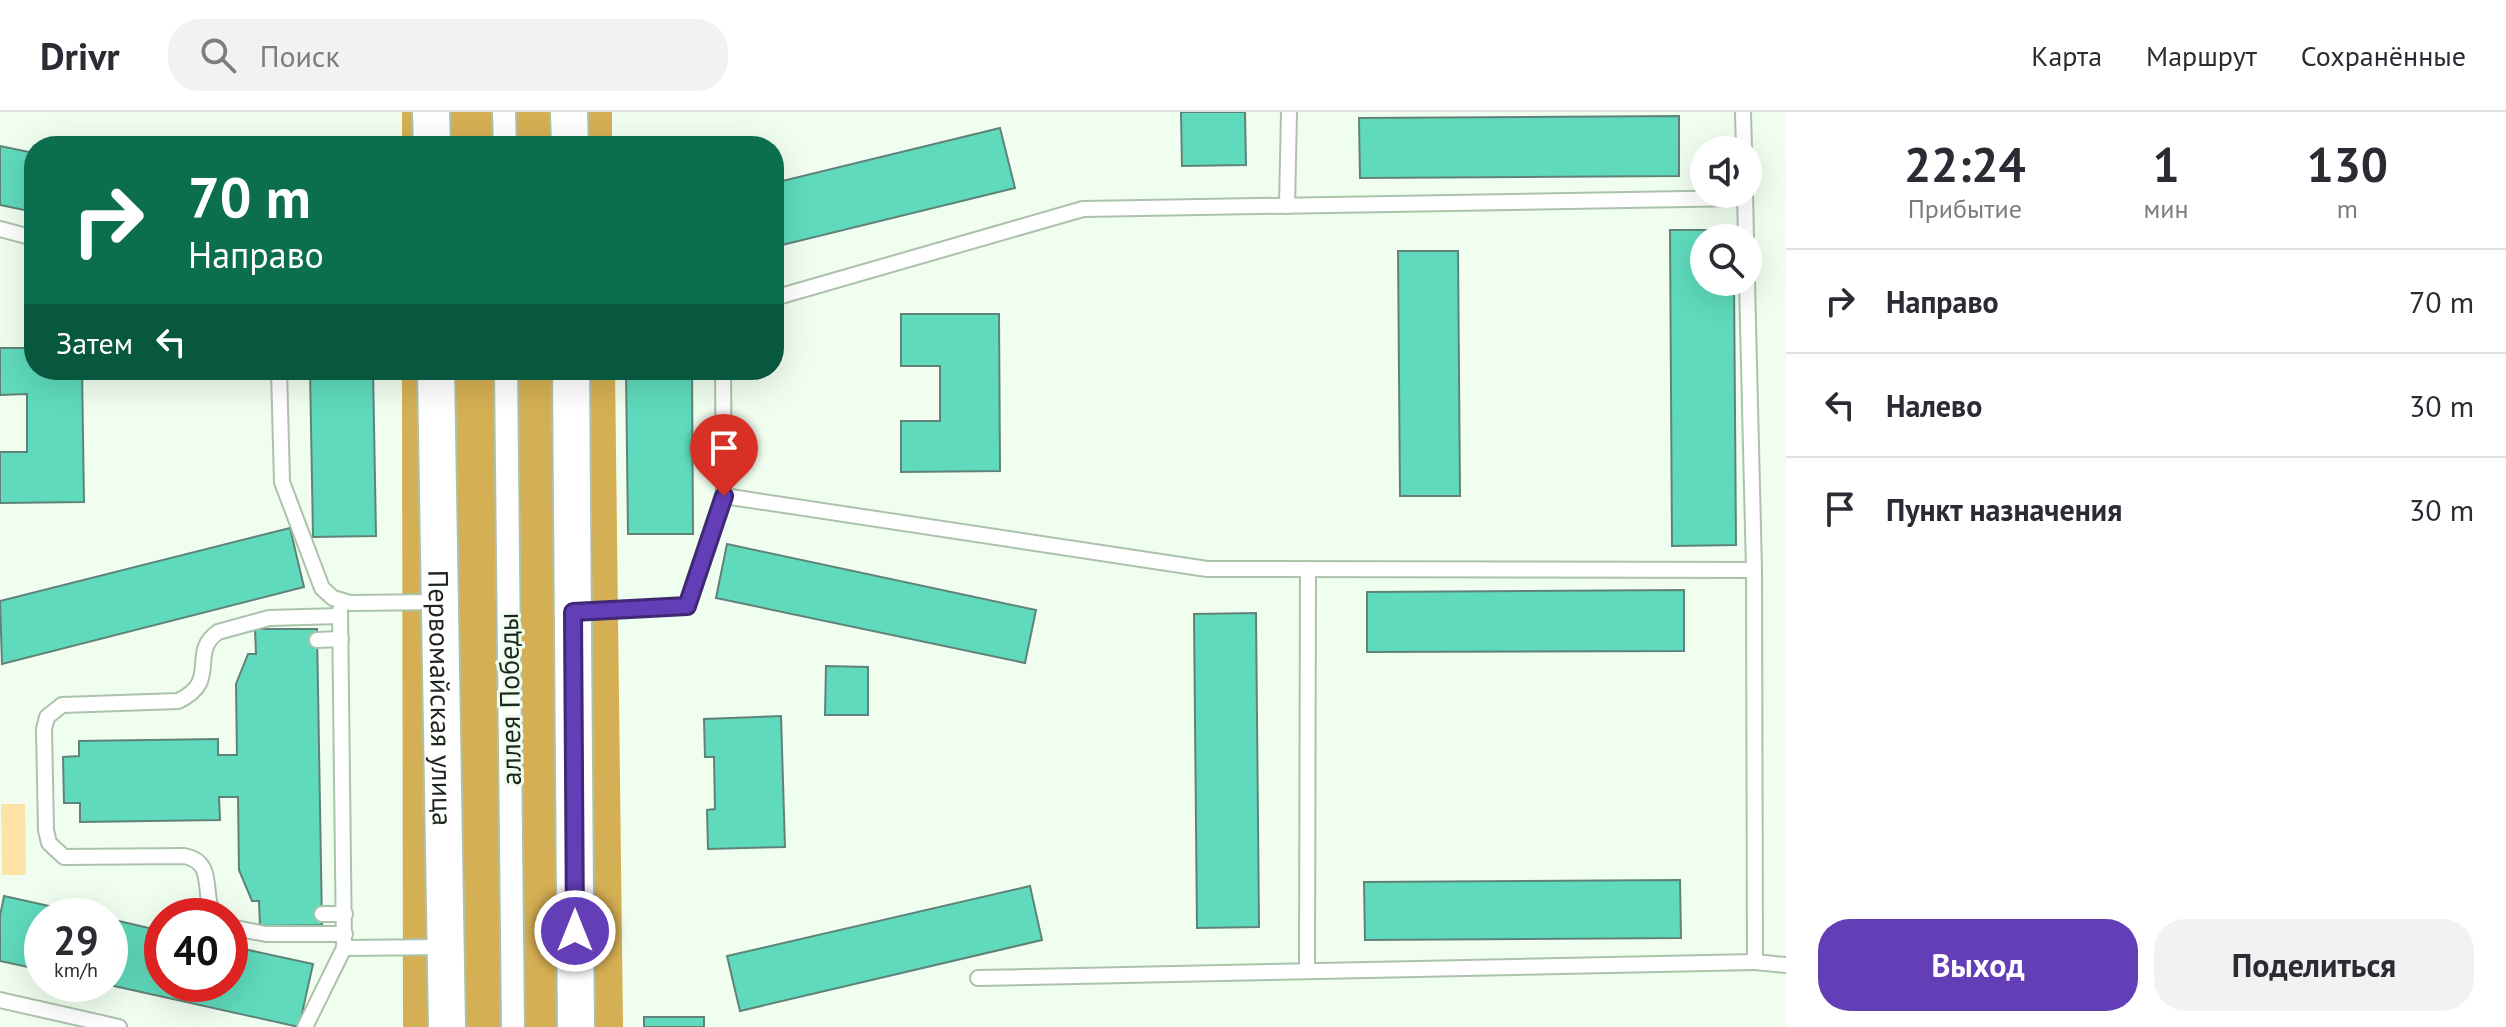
<!DOCTYPE html>
<html lang="ru">
<meta charset="utf-8">
<style>
body{margin:0;font-family:"PT Sans",sans-serif;background:#f2f2f3;color:#2b2b33;height:100vh;display:flex;flex-direction:column;font-size:30px;white-space:nowrap}
*{box-sizing:border-box;margin:0}
p{font-size:26px;color:#7c7c81}
.icon{flex:none;width:44px;height:44px;fill:none;stroke:currentColor;stroke-width:2;stroke-linecap:round;stroke-linejoin:round}
.map{position:relative;flex:1;overflow:hidden}
.details{display:flex;flex-direction:column;background:#fff;width:720px}
.details>*{flex:none}
.banner{position:absolute;left:24px;top:24px;width:760px;height:244px;border-radius:32px;box-shadow:0 8px 32px #0002;background:#0b6e4f;color:#fff;overflow:hidden}
.controls{position:absolute;left:1690px;top:24px;display:grid;gap:16px}
.controls a{display:grid;place-items:center;width:72px;height:72px;border-radius:50%;background:#fff;box-shadow:0 8px 32px #0002;font-size:40px}
.speed{position:absolute;left:24px;top:786px;display:flex;gap:16px;font-size:40px;font-weight:700;text-align:center}
.speed>*{display:grid;place-content:center;width:104px;height:104px;border-radius:50%;background:#fff;box-shadow:0 8px 32px #0002;line-height:1}
.speed small{font-size:20px;font-weight:400}
.speed .limit{border:12px solid #d22;background:#fff;color:#111}
.pin{position:absolute;display:grid;place-items:center;width:68px;height:68px;color:#fff;margin:-82px -34px;border-radius:50% 50% 50% 0;rotate:-45deg;box-shadow:0 0 8px #0007}
.pin .icon{rotate:45deg}
.me{position:absolute;width:88px;margin:-44px;rotate:0deg;stroke-linejoin:round;filter:drop-shadow(0 0 6px #0008)}
.turn{display:flex;align-items:center;gap:28px;height:168px;padding:0 32px;font-size:36px}
.turn .icon{width:104px;height:104px;stroke-width:2.5}
.turn b{display:block;font-size:56px;line-height:68px}
.then{display:flex;align-items:center;height:76px;padding:0 32px;background:#0003;gap:16px;font-size:30px}
.eta{display:flex;justify-content:space-evenly;align-items:center;height:136px;text-align:center}
.eta b{font-size:48px;font-weight:600;line-height:56px}
.cta{display:flex;gap:16px;margin-top:auto;padding:16px 32px}
.cta a{flex:1;height:92px;border-radius:32px;background:#633eb6;color:#fff;font-size:32px;font-weight:600;line-height:92px;text-align:center}
.cta a+a{background:#f2f2f3;color:#2b2b33}
ul{padding:0;list-style:none}
li{display:flex;align-items:center;gap:24px;height:104px;padding:0 32px;border-top:2px solid #e1e1e2}
li div{flex:1}
li b{display:block;font-size:30px}
li em{font-style:normal}
header{display:flex;align-items:center;gap:48px;box-sizing:border-box;height:112px;padding:0 40px;background:#fff;border-bottom:2px solid #e1e1e2}
header strong{font-size:38px}
nav{display:flex;gap:44px;margin-inline-start:auto;font-size:28px}
.search{width:560px;height:72px;background:#f2f2f3;display:flex;align-items:center;gap:20px;box-sizing:border-box;padding:0 28px;border-radius:32px;color:#7c7c81;font-size:30px}
main{display:flex;flex:1;min-height:0}
.map>svg:first-child{display:block}
.green{fill:#fde3a7}
.forest{fill:#d5af53}
.building{fill:#5fdabc;stroke:#608379;stroke-width:2}
.lines{fill:none;stroke-linecap:round;stroke-linejoin:round}
.service-casing{stroke:#abc3ab;stroke-width:18}
.pedestrian-casing{stroke:#abc3ab;stroke-width:26}
.tertiary-casing{stroke:#abc3ab;stroke-width:40}
.service{stroke:#fff;stroke-width:14}
.pedestrian{stroke:#fff;stroke-width:22}
.tertiary{stroke:#fff;stroke-width:36}
.route-casing{stroke:#402876;stroke-width:20}
.route{stroke:#633eb6;stroke-width:14}
.labels{text-anchor:middle;dominant-baseline:central;stroke-width:6;stroke-linejoin:round;paint-order:stroke}
.street-label{font-size:28px;fill:#1d261d;stroke:#effeef}
</style>
<header>
<strong>Drivr</strong>
<div class="search"><svg class="icon" aria-label="search" viewBox="0 0 24 24"><circle cx="10" cy="10" r="6"/><path d="M15 15l6 6"/></svg>Поиск</div>
<nav><a>Карта</a><a>Маршрут</a><a>Сохранённые</a></nav>
</header>
<main>
<div class="map">
<svg width="1786" height="915" viewBox="0 0 1786 915">
<rect width="100%" height="100%" fill="#effeef"/>
<path class="green" d="M1 692H25L26 763H2Z"/>
<g class="forest">
<rect x="402" y="0" width="210" height="34"/>
<path d="M402 258H615L623 915H403Z"/>
</g>
<g class="building">
<path d="M1181 0H1245L1246 53 1182 54Z"/>
<path d="M1679 4V64L1360 66 1359 6Z"/>
<path d="M1000 16 1015 76 774 135V71Z"/>
<path d="M0 34 34 41V100L0 93Z"/>
<path d="M1670 118H1734V126H1704V170H1734L1736 433 1672 434Z"/>
<path d="M1398 139H1458L1460 384H1400Z"/>
<path d="M901 202H999L1000 359 901 360V309H940V254H901Z"/>
<path d="M0 236H34V258H82L84 390 0 391V340H27V282L0 283Z"/>
<path d="M310 258H373L376 424 313 425Z"/>
<path d="M626 258H692L693 422H628Z"/>
<path d="M290 416 304 475 2 552 0 489Z"/>
<path d="M727 432 1036 498 1025 551 716 486Z"/>
<path d="M1684 478V539L1367 540V480Z"/>
<path d="M1256 501 1259 815 1197 816 1194 502Z"/>
<path d="M255 517H317L322 813 260 814 259 789H252L239 758 238 685H219L220 708 80 710V691H64L63 645 79 644V629L218 627V643H237L236 572 248 542H256Z"/>
<path d="M826 554 868 555V603H825Z"/>
<path d="M781 604 785 735 708 737 707 698 715 697 714 645H705L704 607Z"/>
<path d="M1680 768 1681 826 1365 828 1364 770Z"/>
<path d="M1030 774 1042 828 740 899 727 844Z"/>
<path d="M4 784 94 804H42V858L0 849V804Z"/>
<path d="M110 807 162 819V872H230V834L313 852 299 915 105 872H110Z"/>
<rect x="644" y="905" width="60" height="10"/>
</g>
<g class="lines">
<defs>
<g id="service">
<path d="M1743 0 1744 38"/>
<path d="M1745 82 1746 126"/>
<path d="M1287 94 1289 0"/>
<path d="M0 117 34 126"/>
<path d="M1747 170 1754 458"/>
<path d="M774 186 1083 97 1745 86"/>
<path d="M279 258 282 370 322 476 333 486 350 491 439 490"/>
<path d="M724 384 1207 457 1754 458 1755 850 1786 853"/>
<path d="M340 498 344 836"/>
<path d="M573 500 687 494 724 384 723 258"/>
<path d="M317 528 341 527"/>
<path d="M322 802H345"/>
<path d="M214 804C201 782 217 750 184 744L64 745 49 731 46 718 44 617 47 605 62 593 178 589C221 569 188 541 218 520L269 506 340 504"/>
<path d="M230 815 266 822H345"/>
<path d="M1307 859 1308 457"/>
<path d="M978 866 1755 850"/>
<path d="M0 888 119 915"/>
<path d="M305 915 344 836 444 835"/>
</g>
<g id="pedestrian">
<path d="M504 0 505 34"/>
<path d="M506 258 513 915"/>
</g>
<g id="tertiary">
<path d="M431 0 432 34"/>
<path d="M569 0 570 34"/>
<path id="s1" d="M436 258 447 915"/>
<path d="M571 258 576 915"/>
</g>
</defs>
<use href="#service" class="service-casing"/>
<use href="#pedestrian" class="pedestrian-casing"/>
<use href="#tertiary" class="tertiary-casing"/>
<use href="#service" class="service"/>
<use href="#pedestrian" class="pedestrian"/>
<use href="#tertiary" class="tertiary"/>
</g>
<g class="lines">
<defs>
<path id="route" d="M575 819 573 500 687 494 724 384"/>
</defs>
<use href="#route" class="route-casing"/>
<use href="#route" class="route"/>
</g>
<g class="labels">
<g class="street-label">
<text stroke="none"><textPath href="#s1" startOffset="328">Первомайская улица</textPath></text>
<text transform="translate(509 587) rotate(-91)">аллея Победы</text>
</g>
</g>
</svg>
<div class="controls">
<a><svg class="icon" aria-label="sound" viewBox="0 0 24 24"><path d="M4 9h4l5-4v14l-5-4H4zM17 9q2 3 0 6"/></svg></a>
<a><svg class="icon" aria-label="search" viewBox="0 0 24 24"><circle cx="10" cy="10" r="6"/><path d="M15 15l6 6"/></svg></a>
</div>
<div class="speed"><div>29<small>km/h</small></div><div class="limit">40</div></div>
<div class="pin" style="left:724px;top:384px;background:#d93025"><svg class="icon" aria-label="arrive" viewBox="0 0 24 24"><path d="M6 21V4h12l-3 4 3 4H6"/></svg></div>
<svg class="me" style="left:575px;top:819px" viewBox="-20 -20 40 40"><circle r="17" fill="#633eb6" stroke="#fff" stroke-width="3"/><path d="M0-11L8 9 0 5-8 9z" fill="#fff"/></svg>
<div class="banner">
<div class="turn"><svg class="icon" aria-label="right" viewBox="0 0 24 24"><path d="M7 20v-9h11M14 6l5 5-5 5"/></svg><div><b>70 m</b>Направо</div></div>
<div class="then">Затем<svg class="icon" aria-label="left" viewBox="0 0 24 24"><path d="M17 20v-9H6M10 6l-5 5 5 5"/></svg></div>
</div>
</div>
<section class="details">
<div class="eta">
<div><b>22:24</b><p>Прибытие</p></div>
<div><b>1</b><p>мин</p></div>
<div><b>130</b><p>m</p></div>
</div>
<ul>
<li><svg class="icon" aria-label="right" viewBox="0 0 24 24"><path d="M7 20v-9h11M14 6l5 5-5 5"/></svg><div><b>Направо</b></div><em>70 m</em></li>
<li><svg class="icon" aria-label="left" viewBox="0 0 24 24"><path d="M17 20v-9H6M10 6l-5 5 5 5"/></svg><div><b>Налево</b></div><em>30 m</em></li>
<li><svg class="icon" aria-label="arrive" viewBox="0 0 24 24"><path d="M6 21V4h12l-3 4 3 4H6"/></svg><div><b>Пункт назначения</b></div><em>30 m</em></li>
</ul>
<div class="cta"><a>Выход</a><a>Поделиться</a></div>
</section>
</main>
